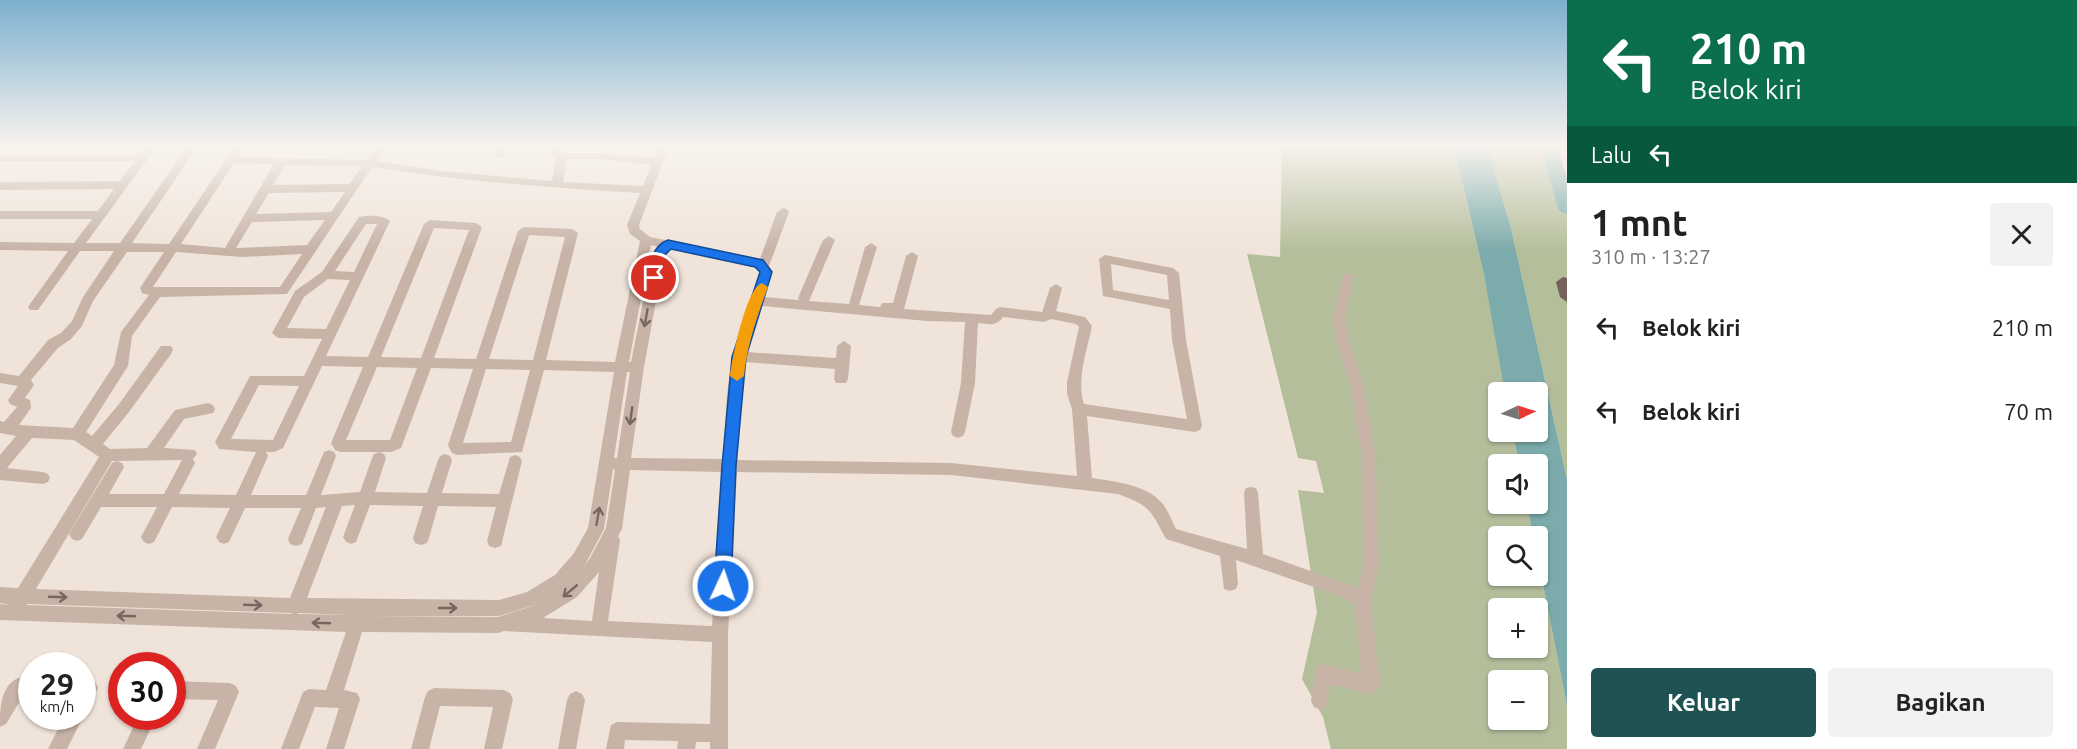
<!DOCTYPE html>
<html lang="id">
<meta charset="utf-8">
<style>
body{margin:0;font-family:Ubuntu,sans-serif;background:#f2f2f2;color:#222;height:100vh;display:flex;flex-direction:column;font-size:22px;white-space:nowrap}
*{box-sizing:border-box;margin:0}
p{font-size:20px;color:#767676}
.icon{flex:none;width:33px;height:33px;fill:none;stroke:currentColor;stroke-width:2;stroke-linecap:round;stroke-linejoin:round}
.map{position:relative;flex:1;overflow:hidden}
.panel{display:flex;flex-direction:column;background:#fff;width:510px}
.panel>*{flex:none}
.top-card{background:#0b6e4f;color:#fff;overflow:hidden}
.needle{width:39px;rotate:86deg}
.fabs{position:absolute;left:1488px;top:382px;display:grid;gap:12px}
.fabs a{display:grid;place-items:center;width:60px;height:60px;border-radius:6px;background:#fff;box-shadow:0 2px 4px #0004;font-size:30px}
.speed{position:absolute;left:18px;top:652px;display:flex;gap:12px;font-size:30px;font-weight:700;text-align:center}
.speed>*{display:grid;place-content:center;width:78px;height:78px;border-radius:50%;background:#fff;box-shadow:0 2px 4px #0004;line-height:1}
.speed small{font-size:15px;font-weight:400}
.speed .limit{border:9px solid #d22;background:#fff;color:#111}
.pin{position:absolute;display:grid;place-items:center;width:51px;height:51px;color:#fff;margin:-26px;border:3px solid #fff;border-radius:50%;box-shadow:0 2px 6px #0007}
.me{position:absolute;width:66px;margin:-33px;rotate:3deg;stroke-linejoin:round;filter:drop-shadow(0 0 4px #0008)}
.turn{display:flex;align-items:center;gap:21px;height:126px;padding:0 24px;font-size:27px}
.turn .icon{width:78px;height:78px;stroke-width:2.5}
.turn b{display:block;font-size:42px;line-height:51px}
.then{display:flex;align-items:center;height:57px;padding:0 24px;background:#0003;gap:12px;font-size:22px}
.round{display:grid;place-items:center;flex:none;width:63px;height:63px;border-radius:6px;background:#f2f2f2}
.overview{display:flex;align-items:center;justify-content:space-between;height:102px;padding:0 24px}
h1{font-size:36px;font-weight:700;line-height:45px}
.action{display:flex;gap:12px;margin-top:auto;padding:12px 24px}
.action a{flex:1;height:69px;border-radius:6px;background:#1f5353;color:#fff;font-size:24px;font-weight:700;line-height:69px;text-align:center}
.action a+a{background:#f2f2f2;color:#222}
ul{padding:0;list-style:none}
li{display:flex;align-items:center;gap:18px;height:84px;padding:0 24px}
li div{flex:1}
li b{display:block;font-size:22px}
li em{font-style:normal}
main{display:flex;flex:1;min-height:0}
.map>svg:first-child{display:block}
.green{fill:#b4be9b;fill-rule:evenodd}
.water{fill:#7babaa}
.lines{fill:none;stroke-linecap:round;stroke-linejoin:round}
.river{fill:#7babaa;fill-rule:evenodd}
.minor{fill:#c7b4a7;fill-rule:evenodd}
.major{fill:#756159;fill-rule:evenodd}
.oneway{stroke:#766861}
.route{fill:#1a73e8;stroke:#114b97;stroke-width:1.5}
.slow{fill:#f59e0b}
</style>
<main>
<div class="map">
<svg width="1567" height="749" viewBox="0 0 1567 749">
<rect width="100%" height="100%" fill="#f0e4da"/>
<g class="green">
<path d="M1282 146H1454L1484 275 1506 393H1498V432H1513L1519 465H1498V504H1527L1533 537H1498V576H1538V559L1567 706V749H1331L1323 717 1302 679 1317 612 1298 490 1324 493 1316 461 1298 458 1247 254 1280 257ZM1498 609H1538V648H1498ZM1498 681H1538V720H1498Z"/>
<path d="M1487 146H1548L1567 206V479L1511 228Z"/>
</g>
<path class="water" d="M1454 146H1487L1511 228 1567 479V706L1538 559V537H1533L1527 504H1538V465H1519L1513 432H1538V393H1505L1484 275Z"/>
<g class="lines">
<path class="river" d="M1541 146H1557L1567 178V214L1561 212 1558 208Z"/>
<g class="minor">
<path d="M146 146H157L86 243H120L188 146H198L132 243 169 244 235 146H245L238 157 366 160 376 146H386L377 161 441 171 552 181 556 158 550 155 554 146H564L562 153H601L654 158 659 146H669L639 225 640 229 650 237 760 259 777 212 783 208 787 209 789 212 769 266 772 271 764 297 799 300 798 298 823 240 829 236 835 240 809 301 849 304 865 247 871 243 877 247 859 305 880 307 882 303H893L906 256 912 252 918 256 904 309 991 315 996 309 1000 307 1042 312 1050 288 1056 284 1062 288 1056 311 1085 317 1092 326C1087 351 1076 380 1084 404L1187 419 1172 340 1170 309 1103 296 1099 259 1105 255 1173 268 1179 273 1186 340 1202 426 1200 430 1195 432 1087 416 1092 478C1112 481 1145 485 1159 500 1167 507 1171 519 1176 529L1247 549 1244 493 1246 488 1251 487 1256 488 1258 493 1263 554 1358 588 1363 566 1362 459 1350 385 1337 345 1333 317 1342 277 1344 274H1352L1354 277 1345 317 1351 345 1364 385 1376 459 1379 566 1371 600 1380 685 1377 691 1371 694 1330 684 1326 707 1320 710 1314 707 1311 701 1316 667 1322 664 1361 674 1355 604 1340 596 1236 560 1238 584 1236 589 1230 591 1224 589 1220 556 1166 539C1150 509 1150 506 1118 494L951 475 737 472 728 634V749H710V742H696L695 749H677L678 741 625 740 624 749H606L611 725 617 722 710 724 712 642 504 631 498 633 362 632 344 690 357 693 360 699 344 749H326L339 708 315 707 299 749H281L303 692 309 689 326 690 346 632 0 620V604L12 605 0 603V587L18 588 99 457 74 440 32 438 7 468 43 472 48 474 50 478 48 482 43 484 0 480V455L16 436 0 433V421L4 422 17 407 10 404 8 400 18 386 0 383V373L19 376 48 340 61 333 72 321 83 297 114 251H80L38 310H30L28 307 30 304 68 251 0 250V242L74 243 92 219H0V211H98L114 189 0 190V182L120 181 135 161H0V155H140ZM567 159H601L651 165 643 186 563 182ZM234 163 274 164 225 248 181 244ZM285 165 362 166 349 184 273 185ZM372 167C461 181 550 188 640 193L627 225 630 234 640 241 615 362 546 360 578 233 572 229 524 227 518 231 476 359 434 358 482 227 476 223 430 220 424 224 368 357 326 356 390 221C384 215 368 215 359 217L322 272 295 291 272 333 278 338 322 339 304 376H250L215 442 219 449 256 452 236 495 179 494 195 463 193 459 197 454 195 450 164 448 184 419 213 413 215 409 213 405 208 403 175 410 147 448 110 449 103 444 129 412 171 354 173 350 171 346H161L119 404 92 436 86 432 128 366 132 336 160 297 287 294ZM345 192 331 212 256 214 269 193ZM325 220 307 245 236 248 252 222ZM366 224H377L354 272 335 271ZM434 228 469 230 421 358 381 357ZM529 235 565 237 533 360 489 359ZM651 245 659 247 652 256 631 362H629ZM670 249 755 266 760 272 732 357 727 394 723 459 631 458 644 367 664 257ZM127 252H164L140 288 142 293 149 295 121 332 114 365 73 428 19 425 31 408 30 400 25 398 34 385 31 380 58 348 71 339 82 326 93 301ZM176 252 242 257 302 254 280 287H153ZM1111 264 1167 275 1169 300 1113 290ZM328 279 350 280 326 329 287 328 304 297ZM761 306 927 321 965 322 961 383 951 432 953 436 958 438 963 436 965 432 975 383 978 323C989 324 996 327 1003 317L1044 322 1051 319 1076 324 1079 327 1067 382V394L1072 409 1077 476 951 463 737 460 745 362 835 369 834 379 836 383H846L848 379 851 346 844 341 837 346 836 358 747 352ZM322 366 363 367 331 443 335 450 340 452H379L374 454 372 458 360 492 321 495 336 456 334 452 329 450 324 452 306 495H251L268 456 266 452H274L283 448ZM377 367 417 368 390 440H346ZM431 368 473 369 448 445 452 453 457 455 522 452 544 370 614 372 588 528 574 553 555 575 527 592 499 600 307 598 342 506 355 505 343 537 346 542 351 544 356 542 370 505 423 506 413 538 415 543 421 545 427 543 429 538 438 506 496 507 487 541 489 546 495 548 501 546 522 461 520 457 515 455 510 457 499 494 442 493 452 460 450 456 445 454 440 456 438 460 427 493 375 492 386 458 384 454 379 452H391L401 448ZM486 369 530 370 511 442 463 443ZM627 372H630L617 458H614ZM259 385 299 386 273 440 231 439ZM182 460 164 494H109L124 467 122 463 117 461ZM112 461H117L112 463 72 529 69 534 72 539 77 541 82 539 101 507H157L141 537 144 542 149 544 154 542 172 507 230 508 216 537 219 542 224 544 229 542 245 508H301L288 539 290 544 296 546 302 544 316 508 326 507 290 598 36 589ZM613 469 615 470 606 528 589 560 570 581 586 563 604 529ZM630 470 722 472 712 626 608 621 620 540 618 536 622 529ZM599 572 592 621 543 618 577 597ZM27 604 291 613 293 614 26 605ZM535 605 533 606 498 617 367 616H499ZM298 613 351 615 297 614Z"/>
<path d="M497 146H507L504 157 500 158 495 155Z"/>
<path d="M18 678H32V696H23L6 724 0 727C0 710 0 686 18 678Z"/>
<path d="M82 679 95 682 98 688 88 706 82 709Z"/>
<path d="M172 681 230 683 236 686 239 692 215 749H197L218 700 172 699Z"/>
<path d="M434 688 504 690 510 693 513 699 502 749H484L493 707 440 706 429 749H411L425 697 428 691Z"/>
<path d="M576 691 582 694 585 700 576 749H558L567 700 570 694Z"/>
<path d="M82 716 83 717 67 749H48L64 717Z"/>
<path d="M138 717H156L141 749H123Z"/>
</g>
<path class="major" d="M1563 277 1567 278V302L1560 297 1556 282Z"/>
</g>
<defs><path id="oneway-shaft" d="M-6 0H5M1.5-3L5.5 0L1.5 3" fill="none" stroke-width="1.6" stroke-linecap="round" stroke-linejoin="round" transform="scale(1.5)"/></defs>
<g class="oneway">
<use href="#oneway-shaft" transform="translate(646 318) rotate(100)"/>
<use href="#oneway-shaft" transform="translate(631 416) rotate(98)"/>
<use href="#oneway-shaft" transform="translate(598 516) rotate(-80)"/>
<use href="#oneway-shaft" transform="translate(570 591) rotate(140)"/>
<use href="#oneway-shaft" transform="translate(58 597) rotate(2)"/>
<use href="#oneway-shaft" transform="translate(253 605) rotate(2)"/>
<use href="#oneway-shaft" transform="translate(448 608)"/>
<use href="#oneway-shaft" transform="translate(126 616) rotate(-178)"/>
<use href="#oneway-shaft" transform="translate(321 623) rotate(-178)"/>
</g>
<linearGradient id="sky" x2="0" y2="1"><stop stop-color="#7cb0cf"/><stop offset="0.58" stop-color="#f8f3ee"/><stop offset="1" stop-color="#f8f3ee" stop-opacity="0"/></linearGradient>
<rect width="1567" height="251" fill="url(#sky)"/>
<path class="route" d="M668 240 763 260 772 272 746 357 736 466 731 586 728 592 723 594 717 592 714 586 722 466 732 357 760 272 755 267 671 249 663 257 658 281H649L647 278C650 263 652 246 668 240Z"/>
<path class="slow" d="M762 283 768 287C757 316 747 345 744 376L737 381 730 376C732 359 746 288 762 283Z"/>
</svg>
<div class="fabs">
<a><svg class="needle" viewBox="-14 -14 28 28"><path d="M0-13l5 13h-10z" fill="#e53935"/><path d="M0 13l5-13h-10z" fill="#767676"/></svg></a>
<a><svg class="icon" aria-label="sound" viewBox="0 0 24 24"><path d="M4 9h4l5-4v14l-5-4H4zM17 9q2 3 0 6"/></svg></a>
<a><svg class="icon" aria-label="search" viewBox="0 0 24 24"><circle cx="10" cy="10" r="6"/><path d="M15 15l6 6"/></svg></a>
<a>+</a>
<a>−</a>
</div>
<div class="speed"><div>29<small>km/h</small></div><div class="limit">30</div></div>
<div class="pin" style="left:654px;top:278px;background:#d93025"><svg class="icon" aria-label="arrive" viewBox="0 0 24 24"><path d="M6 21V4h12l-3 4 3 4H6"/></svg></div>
<svg class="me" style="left:723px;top:586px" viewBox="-20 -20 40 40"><circle r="17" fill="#1a73e8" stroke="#fff" stroke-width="3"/><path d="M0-11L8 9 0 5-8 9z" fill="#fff"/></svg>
</div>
<section class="panel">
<div class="top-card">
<div class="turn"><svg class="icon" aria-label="left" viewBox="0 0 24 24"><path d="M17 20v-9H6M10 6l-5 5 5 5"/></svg><div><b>210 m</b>Belok kiri</div></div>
<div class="then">Lalu<svg class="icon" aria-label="left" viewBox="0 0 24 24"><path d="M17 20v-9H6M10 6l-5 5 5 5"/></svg></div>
</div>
<div class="overview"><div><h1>1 mnt</h1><p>310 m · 13:27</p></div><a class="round"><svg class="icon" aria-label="close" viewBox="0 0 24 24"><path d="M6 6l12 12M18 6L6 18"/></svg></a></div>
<ul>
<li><svg class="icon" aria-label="left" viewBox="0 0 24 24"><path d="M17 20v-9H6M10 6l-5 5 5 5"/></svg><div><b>Belok kiri</b></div><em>210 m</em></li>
<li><svg class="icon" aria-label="left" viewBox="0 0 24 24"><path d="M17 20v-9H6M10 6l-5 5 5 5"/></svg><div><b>Belok kiri</b></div><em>70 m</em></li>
</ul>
<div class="action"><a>Keluar</a><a>Bagikan</a></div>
</section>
</main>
